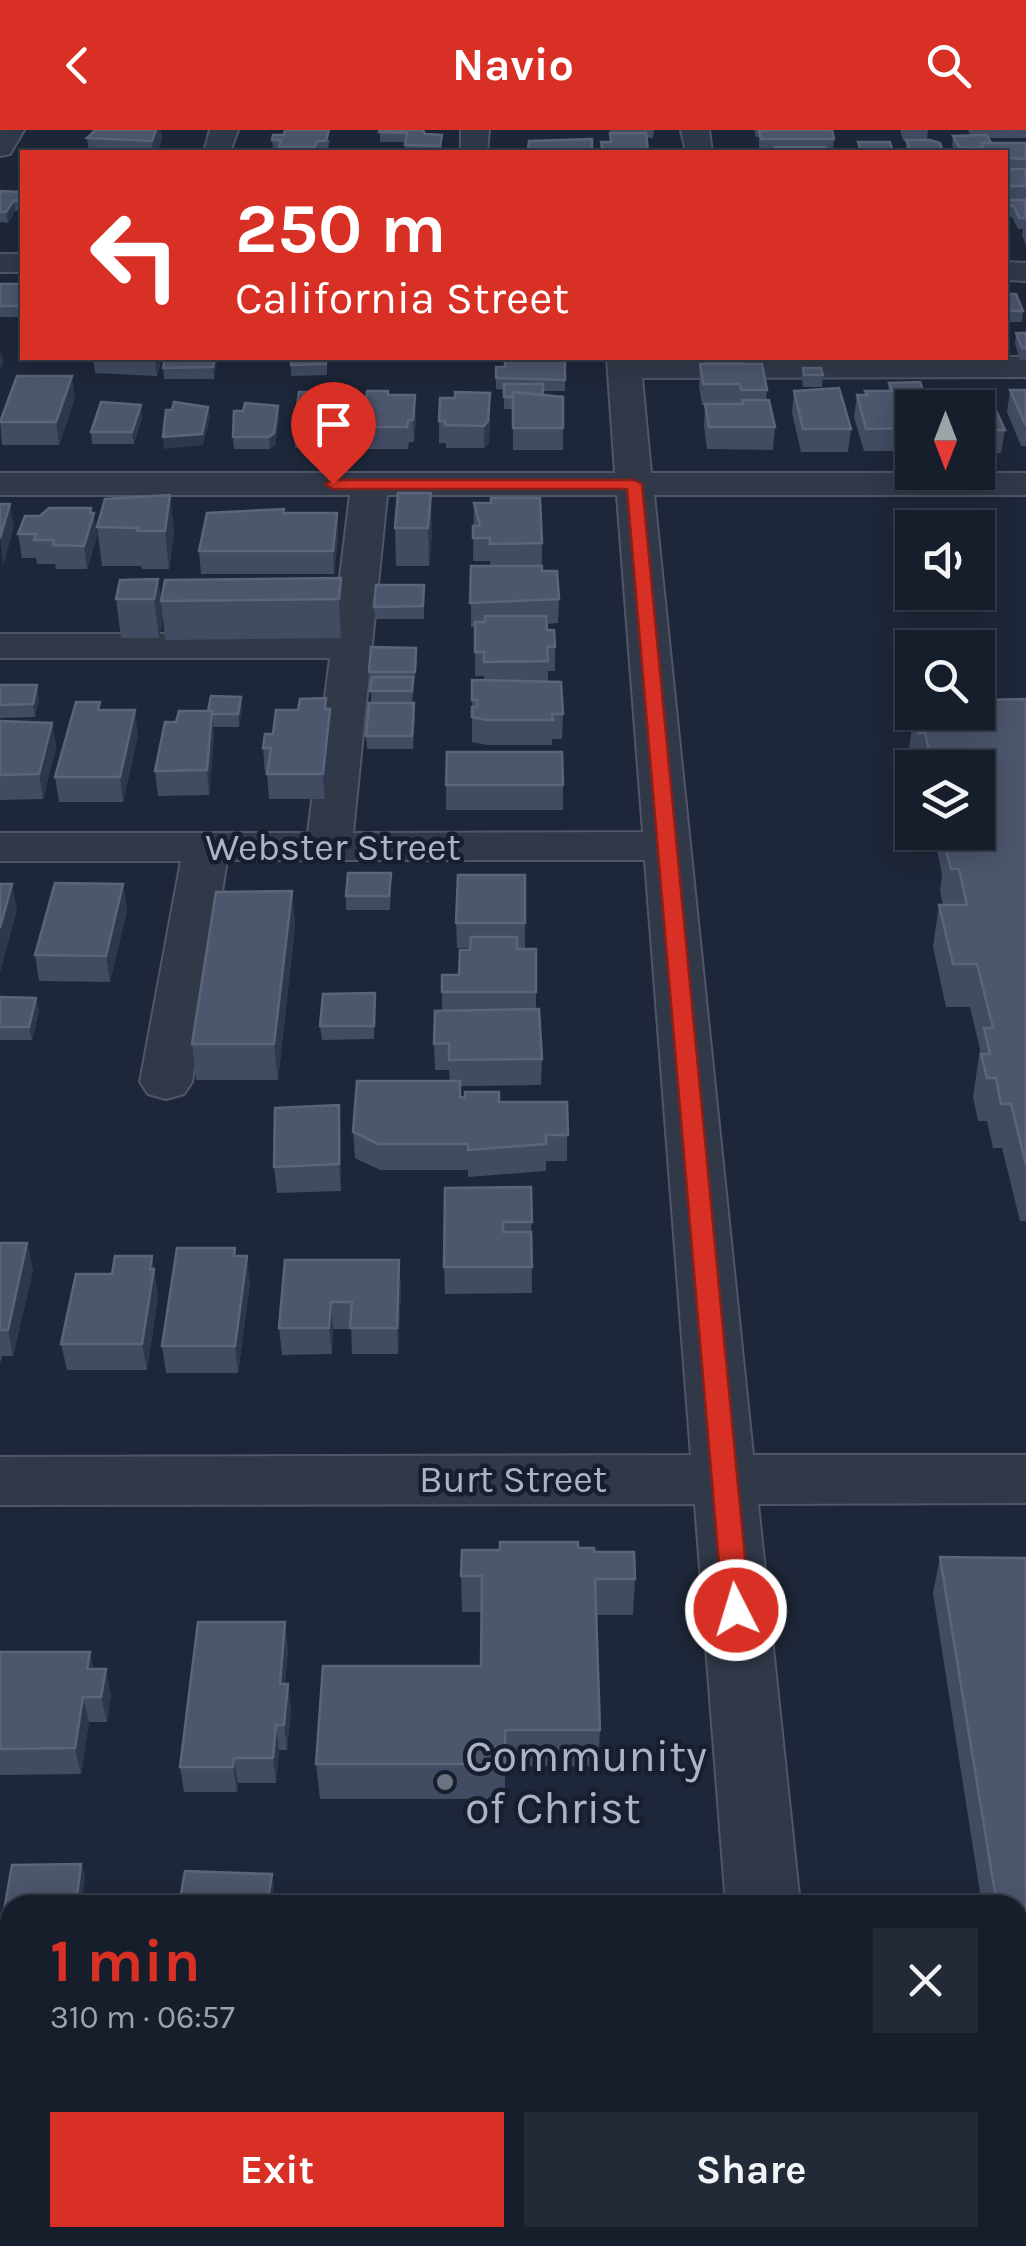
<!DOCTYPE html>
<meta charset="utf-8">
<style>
body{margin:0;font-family:Karla,sans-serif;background:#232a37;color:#f1f3f6;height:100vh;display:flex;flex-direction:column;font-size:38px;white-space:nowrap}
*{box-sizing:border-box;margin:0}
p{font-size:32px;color:#9ea2a9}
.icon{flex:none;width:55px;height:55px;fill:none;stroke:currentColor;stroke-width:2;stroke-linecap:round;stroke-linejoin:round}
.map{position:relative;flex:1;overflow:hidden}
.panel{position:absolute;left:0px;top:1765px;width:1028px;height:352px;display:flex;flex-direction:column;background:#161d2b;border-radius:30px 30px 0 0;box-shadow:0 5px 25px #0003,0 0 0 2px #353b47}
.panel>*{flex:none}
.guide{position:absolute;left:20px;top:20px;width:988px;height:210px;border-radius:0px;box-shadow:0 5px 25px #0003,0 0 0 2px #353b47;background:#d93025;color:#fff;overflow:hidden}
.needle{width:65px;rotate:180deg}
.tools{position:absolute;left:895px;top:260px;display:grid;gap:20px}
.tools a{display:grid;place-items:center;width:100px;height:100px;border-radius:0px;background:#161d2b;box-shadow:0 5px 25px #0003,0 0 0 2px #353b47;font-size:50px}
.pin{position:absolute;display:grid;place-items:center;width:85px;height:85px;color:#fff;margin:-102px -42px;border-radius:50% 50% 50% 0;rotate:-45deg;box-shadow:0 0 10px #0007}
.pin .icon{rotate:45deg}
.me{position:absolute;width:110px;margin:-55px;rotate:355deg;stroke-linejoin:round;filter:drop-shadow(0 0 8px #0008)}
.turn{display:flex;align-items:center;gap:35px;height:210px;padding:0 50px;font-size:45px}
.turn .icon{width:130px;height:130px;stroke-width:2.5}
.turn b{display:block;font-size:70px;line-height:85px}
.round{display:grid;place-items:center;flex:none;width:105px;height:105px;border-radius:0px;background:#232a37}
.head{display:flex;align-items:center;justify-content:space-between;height:170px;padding:0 50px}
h1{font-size:60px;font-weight:700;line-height:75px;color:#d93025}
.cta{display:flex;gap:20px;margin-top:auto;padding:20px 50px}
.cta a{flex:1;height:115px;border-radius:0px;background:#d93025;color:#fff;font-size:40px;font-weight:700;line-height:115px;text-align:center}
.cta a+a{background:#232a37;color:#f1f3f6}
header{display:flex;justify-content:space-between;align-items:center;height:130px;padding:0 50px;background:#d93025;color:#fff;font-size:45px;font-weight:700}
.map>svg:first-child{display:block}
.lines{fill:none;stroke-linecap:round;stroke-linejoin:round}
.minor-casing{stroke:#4f5667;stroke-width:4}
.minor{fill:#313949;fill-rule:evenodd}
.wall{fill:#414b62}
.shaded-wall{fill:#2e384d}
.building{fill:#4c566c;stroke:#5b657a;stroke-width:2.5}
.route{fill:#d93025;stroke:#8d1f18;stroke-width:2.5}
.worship-dot{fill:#6b7280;stroke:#171e2e;stroke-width:4}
.labels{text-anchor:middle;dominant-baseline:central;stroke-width:9;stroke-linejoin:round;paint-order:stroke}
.street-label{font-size:38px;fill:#abb3c6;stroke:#171e2e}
.near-poi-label{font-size:45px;fill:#abb3c6;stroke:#171e2e;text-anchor:start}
</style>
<header><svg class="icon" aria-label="back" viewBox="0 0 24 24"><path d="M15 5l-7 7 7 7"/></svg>Navio<svg class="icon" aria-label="search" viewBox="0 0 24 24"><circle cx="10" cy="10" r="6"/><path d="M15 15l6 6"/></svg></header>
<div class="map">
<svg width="1026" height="2116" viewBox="0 0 1026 2116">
<rect width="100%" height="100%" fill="#1e2739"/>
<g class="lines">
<defs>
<g id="minor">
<path d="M0 0H24L10 24 0 26Z"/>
<path d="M210 0H238L230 22H204Z"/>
<path d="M461 0H489L487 22H461Z"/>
<path d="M681 0H709L712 22H686Z"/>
<rect x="0" y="124" width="22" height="18"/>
<path d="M1005 132 1026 133V151L1005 150Z"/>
<path d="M1026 227V247L642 248 651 343H1026V365H654L753 1325H1026V1373L758 1374 800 1775H726L695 1374 0 1375V1327L691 1325 645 730H227L192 952 184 964 166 969 148 964 140 952 181 731H0V703H308L330 528H0V504H333L350 365H0V343H615L607 228ZM387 365H617L643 702 353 703Z"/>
<rect x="0" y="1828" width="10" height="72"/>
<rect x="752" y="2108" width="82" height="8"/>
</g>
</defs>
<use href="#minor" class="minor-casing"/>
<use href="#minor" class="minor"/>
</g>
<g class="wall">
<path d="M92 0H161L162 10 157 22H89L87 8 92 3Z"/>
<path d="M380 0 425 4 442 15 441 22H397L405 21V12H380Z"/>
<path d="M610 0H654L653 8H646L648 22H601V12H610Z"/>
<path d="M754 0H832L834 9 833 22H759V7H756Z"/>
<path d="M900 0H928L927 10 943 22H906V11L903 10Z"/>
<path d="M968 0H1026V8H988L991 13H1026V115L1022 105 1023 99H1018L1012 87H1005V22H955L952 16 953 6H970Z"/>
<path d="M284 5 330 10 327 22 273 20 272 10Z"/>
<path d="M592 9V22H528L529 11Z"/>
<path d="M0 61 22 62V80L15 81 8 93 0 92Z"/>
<rect x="0" y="154" width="22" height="33"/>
<path d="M1005 164 1023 181 1022 192H1005Z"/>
<path d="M1016 203H1026V230H1020L1015 214Z"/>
<path d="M93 228H161V231L157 246 95 243Z"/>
<path d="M165 228H217L214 249H164L163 238Z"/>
<path d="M291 228H361V230L327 231V245L291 246Z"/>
<path d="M689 228H748L747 233H704L703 229H689Z"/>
<path d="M565 231V261H543V265L563 267V320H513V279H504V260L496 259V237Z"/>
<path d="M700 234 767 260 766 270 775 297 773 320 707 319 704 296 705 275H702L699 256Z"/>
<path d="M803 238 823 245 822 257H803L802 249Z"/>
<path d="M889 253 925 266 924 278H912V305L909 321H864L854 287 857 265H865V261H888Z"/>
<path d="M346 258 347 280 343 318H295L294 296 325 262Z"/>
<path d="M1010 260H1026V316H1021L1007 282Z"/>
<path d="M794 261 851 299 848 322H801L792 283Z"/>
<path d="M937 261H987L1005 300 1001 323H978V278H935Z"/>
<path d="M389 265 416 287 414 312H409L408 319H363L362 297Z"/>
<path d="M75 268 59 315H2L0 289Z"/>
<path d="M490 285 489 313 484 318H446V313H439V291Z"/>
<path d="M142 287 134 314H92L91 302Z"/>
<path d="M279 288 275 315 270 319H234L233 307Z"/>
<path d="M398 363 432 401 429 436H396L395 398Z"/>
<path d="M170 365 174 403 169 439H142L141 436H102L97 397Z"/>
<path d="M474 373 542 413V441L559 469 558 493 546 494 547 500 555 517V541H548V552L563 584 562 609H552V615H487L472 612V550H484V546H475V497H471V436H490V431H473Z"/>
<path d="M91 378 97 406 87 439H56L55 434H37L36 428H22L18 404 40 386Z"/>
<path d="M284 379V383H337L338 406 334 444H201L199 421Z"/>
<path d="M341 448 343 487 341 508 165 510 163 488 159 508H121L116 469 158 449 161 471Z"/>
<path d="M424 455V489H375L374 477Z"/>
<path d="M417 530 412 573H414L415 586 413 619H367L366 606 371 573V555H369V542Z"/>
<path d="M0 555 39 568 35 587 0 588Z"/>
<path d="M241 567 242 580 239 597H213L214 605 209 665 158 666 155 641 176 592Z"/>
<path d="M1026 569V1091H1020L1002 1018H993L987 991H978L973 967 980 919 970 877H946L933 817 939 775H943L940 761 942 744 933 702H978V638H912V643L908 625 914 584 958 585V582H978Z"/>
<path d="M327 579H330L332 604 325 669H269L267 643H265L263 618 273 604Z"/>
<path d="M101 580 138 605 123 672H59L55 647Z"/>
<path d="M0 591 52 593 56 617 43 669 0 670Z"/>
<rect x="446" y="655" width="117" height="25"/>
<path d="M525 745V818L536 819V879L542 929 541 955 460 956V967L499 972H567V1031H546V1041L468 1047V1040H380L355 1028 353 1002 450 951 449 940H435L434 914 442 881V862L459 845 470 820V818H457L456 793Z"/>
<path d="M123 754 127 780 110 852 39 851 35 825Z"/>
<path d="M391 756 390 780H346V766Z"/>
<path d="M292 761 295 796 278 950H196L192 914Z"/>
<path d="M375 863 374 909 322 910 320 896Z"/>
<path d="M0 867 36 868 39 881 32 910H0Z"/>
<path d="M341 1002V1061L277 1063 274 1037Z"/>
<path d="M531 1057 532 1163 445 1164 444 1137Z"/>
<path d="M0 1113H27L33 1140 13 1226H2L0 1233Z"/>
<path d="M152 1126 158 1166 147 1240H67L61 1214 112 1144Z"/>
<path d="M236 1126 250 1153 238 1243H166L162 1216Z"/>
<path d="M285 1130 401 1156 398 1224H352L351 1199H333L332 1224 282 1225 279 1198Z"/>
<path d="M578 1418 594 1422 635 1449 633 1485H596L600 1600 598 1636H505V1669H320L316 1634 481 1536 482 1482H462L461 1446Z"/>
<path d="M940 1427 1026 1428V1820H1018V1775H982L933 1463Z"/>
<path d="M288 1518 285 1554H288L291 1580 287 1620H279L276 1653H238L237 1662H184L180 1637Z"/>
<path d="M0 1522 94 1539 111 1565 107 1592H89L81 1644 0 1645Z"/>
<path d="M81 1734 85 1747 81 1775H10V1805H6L2 1792 12 1735Z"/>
<path d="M1026 1827V1939L1018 1890V1854Z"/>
</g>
<g class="shaded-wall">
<path d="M156 0H161L162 10 157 22H153L152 11Z"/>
<path d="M14 70 15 81 8 93 6 82Z"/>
<path d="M2 222 3 233 0 240V225Z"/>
<path d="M155 228H161L157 246Z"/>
<path d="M215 228H217V233L214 249 213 237Z"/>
<path d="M72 246 75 268 59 315 56 292Z"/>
<path d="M346 258 347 280 343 318 341 296Z"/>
<path d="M490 263 489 313 484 318V296Z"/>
<path d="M415 265 416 287 414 312 413 290Z"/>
<path d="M141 275 142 287 134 314 132 302Z"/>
<path d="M278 276 279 288 275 315 270 319 269 307Z"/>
<path d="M208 277 210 288 203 315 164 319 163 307Z"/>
<path d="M431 363 432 401 429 436 428 398Z"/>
<path d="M170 365 174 403 169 439 165 401Z"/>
<path d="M10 374 14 397 3 436 0 408Z"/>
<path d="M91 378 93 387 94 383 97 406 87 439 84 416Z"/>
<path d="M337 383 338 406 334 444 333 421Z"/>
<path d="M341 448 343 487 341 508 339 469Z"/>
<path d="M158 449 163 488 159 508 154 469Z"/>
<path d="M37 555 39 568 35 587 33 574Z"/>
<path d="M241 567 242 580 239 597 238 584Z"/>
<path d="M330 579 332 604 325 669 323 644Z"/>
<path d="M135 580 138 605 123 672 120 647Z"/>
<path d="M212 581 214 605 209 665 207 640Z"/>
<path d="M52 593 56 617 43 669 39 644Z"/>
<path d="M12 754 17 780 0 843V798Z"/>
<path d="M123 754 127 780 110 852 106 826Z"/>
<path d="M292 761 295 796 278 950 274 914Z"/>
<path d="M36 868 39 881 32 910 29 897Z"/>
<path d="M339 975 341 1002V1061L339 1034Z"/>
<path d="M27 1113 33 1140 13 1226 8 1200Z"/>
<path d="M152 1126 158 1166 147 1240 142 1214Z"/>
<path d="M247 1126 250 1153 238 1243 235 1216Z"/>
<path d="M399 1130 401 1156 398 1224 397 1198Z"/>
<path d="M331 1172 333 1199 332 1224 329 1198Z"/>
<path d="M285 1492 288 1518 283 1580 280 1554Z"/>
<path d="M90 1522 96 1548 87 1539Z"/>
<path d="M106 1539 111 1565 107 1592 101 1567Z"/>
<path d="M288 1554 291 1580 287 1620 284 1595Z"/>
<path d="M83 1567 89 1592 81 1644 75 1618Z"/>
<path d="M276 1595 279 1620 276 1653 273 1628Z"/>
<path d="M234 1628 238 1653 237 1662 233 1637Z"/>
<path d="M81 1734 85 1747 81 1775H76Z"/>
<path d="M272 1744 274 1757 271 1775H267Z"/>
<path d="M46 2108H50L53 2116H45Z"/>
<path d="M236 2108H245L244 2116H236Z"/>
</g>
<g class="building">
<path d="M96 0H156L152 11 87 8Z"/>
<path d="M285 0H329L326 11H317L315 17H279L281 10H272L273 5H284Z"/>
<path d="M380 0H423L425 4 442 5 440 16 405 15 407 3 379 2Z"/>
<path d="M769 0H832L834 9H761L759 1Z"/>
<path d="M610 3H646L648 21H610L602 18 601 12H611Z"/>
<path d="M987 5 991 13H981L980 18 972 19 959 17 953 6Z"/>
<path d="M592 9V21L578 20 579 22H542V20L528 19 529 11Z"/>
<path d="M906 10H930L940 13 943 22H911Z"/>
<path d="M858 12H890L893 22H861Z"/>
<path d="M981 13H1026V29L1005 28V22H975L973 18H984Z"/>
<path d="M775 17H825L827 22H776Z"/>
<rect x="268" y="21" width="52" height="1"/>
<rect x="1005" y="39" width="21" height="17"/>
<path d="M0 61 22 62V67L20 71 14 70 6 82H0Z"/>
<path d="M1005 70H1025L1026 88H1019L1014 76H1005Z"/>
<rect x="0" y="154" width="22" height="22"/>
<path d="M1005 164H1016L1023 181H1005Z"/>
<path d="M1016 203H1026V218H1022Z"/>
<path d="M165 228H215L213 237 163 238Z"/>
<path d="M291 228H326V234L291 235Z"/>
<path d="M505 230 565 231V250L496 248V237H505Z"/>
<path d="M700 234H762L767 260H741L740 254H703Z"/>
<path d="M803 238H821L823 245H804Z"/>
<path d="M17 246H72L56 292H0Z"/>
<path d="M920 252 925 266H904L907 275H916L917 278H912V283H907L912 298 866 299 857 265H867L865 261H892L889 253Z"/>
<path d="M504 254H543V265L513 262V267H504Z"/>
<path d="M325 258H346L341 296H294L299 262H325Z"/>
<path d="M839 258 851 299H803L794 261Z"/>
<path d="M1010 260H1026V294H1025Z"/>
<path d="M367 261H388V265H415L413 290H408L407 297H362Z"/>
<path d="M937 261H987L1005 300H978V278H943Z"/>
<path d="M455 262 490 263 488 291 484 296 445 295V291H439L440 268H455Z"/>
<path d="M513 262 563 267V298H513Z"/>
<path d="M742 270H769L775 297H709L705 274H743Z"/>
<path d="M101 272 141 275 132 302H91Z"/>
<path d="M174 272 208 277 202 304 163 307 166 280H172Z"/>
<path d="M245 273 278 276 274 303 269 307H233L234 281H243Z"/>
<path d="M398 363H431L428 398H395Z"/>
<path d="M170 365 165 401H137L138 398 97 397 105 369Z"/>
<path d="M491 368H540L542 413 490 414V408H473V396H480L474 373H491Z"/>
<path d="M0 374H10L0 408Z"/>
<path d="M49 378H91L90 383H94L84 416 53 415 54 410H34L36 404H18L25 386H40Z"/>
<path d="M284 379 283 383H337L333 421H199L207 383Z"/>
<path d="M471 436H542V441H557L559 469 470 473Z"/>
<path d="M341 448 339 469 161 471 165 450Z"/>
<path d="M158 449 154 469H116L120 450Z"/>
<path d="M376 455H424L423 476 374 477Z"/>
<path d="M485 486H546L547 500H554L555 517H547L548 531 484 532V522H475V492H485Z"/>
<path d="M371 517 416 518 415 542H369Z"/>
<path d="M372 547H413L412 561H370Z"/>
<path d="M472 550 561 552 563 584H552L553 590H487L472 587V577H477V570H472Z"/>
<path d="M0 555H37L33 574 0 575Z"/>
<path d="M211 566 241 567 238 584H211L212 581H208Z"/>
<path d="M326 568 325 579H330L323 644H267L271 618H263L265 604H273L276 580H298L300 569Z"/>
<path d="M1026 569V1035L1011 974H1001L996 948H987L981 924H990L984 898H993L977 834H953L939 775H967L959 739H951L946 720H954L949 702H978V638H933L925 603H918L914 584 964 585 963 582H978V570Z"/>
<path d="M76 572H100L98 580H135L120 647H55Z"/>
<path d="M369 573H414L412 606H366Z"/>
<path d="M179 581H212L207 640 155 641 165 592H176Z"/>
<path d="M0 591 52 593 39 644 0 645Z"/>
<path d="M447 622H562L563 655H446Z"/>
<path d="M348 743H391L389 766H346Z"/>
<path d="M458 745H525V793H456Z"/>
<path d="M55 753 123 754 106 826 35 825Z"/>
<path d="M0 754H12L0 798Z"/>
<path d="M292 761 274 914H192L216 762Z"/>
<path d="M471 807H517V819H536V862H442V845H459L460 820H470Z"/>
<path d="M375 863 374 896H320L323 864Z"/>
<path d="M0 867 36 868 29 897H0Z"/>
<path d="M539 879 542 929 449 930V913L434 914 435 881Z"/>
<path d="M357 951H460V967L465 968V962H499V972H567L568 1005H546V1014L468 1020V1014H378L353 1002Z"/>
<path d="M339 975V1034L274 1037 275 978Z"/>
<path d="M531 1057 532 1092H503V1102H531L532 1137H444L445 1058Z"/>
<path d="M0 1113H27L8 1200H0Z"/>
<path d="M177 1118H235L234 1126H247L235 1216H162Z"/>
<path d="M115 1126H152L150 1139H154L142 1214H61L76 1144H112Z"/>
<path d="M285 1130H399L397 1198H350L352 1172H331L329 1198H279Z"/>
<path d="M500 1412H578V1418H594V1422H634L635 1449H595L600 1600H505V1634H316L323 1536H481L482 1446H461L462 1420H500Z"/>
<path d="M940 1427 1026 1428V1786H1018V1775H997Z"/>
<path d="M198 1492H285L280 1554H288L284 1595H276L273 1628H234L233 1637H180Z"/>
<path d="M0 1522H90L87 1539H106L101 1567H83L75 1618 0 1619Z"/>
<path d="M81 1734 76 1775H10V1792H2L12 1735Z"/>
<path d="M185 1741 272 1744 267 1775H179Z"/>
<path d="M0 2100H10V2108H46L45 2116H0Z"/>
<path d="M66 2108H236L235 2113H222V2116H65Z"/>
<path d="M451 2108H654L655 2116H451Z"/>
<rect x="257" y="2113" width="158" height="3"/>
</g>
<path class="route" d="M634 350 642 354 750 1480 746 1488H727L723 1480 627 359H333L325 354 333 350Z"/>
<circle class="worship-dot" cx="445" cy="1652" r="10"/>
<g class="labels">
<g class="street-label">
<text x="333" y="717">Webster Street</text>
<text x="513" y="1349">Burt Street</text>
</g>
<g class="near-poi-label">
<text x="465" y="1626">Community<tspan x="465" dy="52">of Christ</tspan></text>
</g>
</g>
</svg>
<div class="tools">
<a><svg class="needle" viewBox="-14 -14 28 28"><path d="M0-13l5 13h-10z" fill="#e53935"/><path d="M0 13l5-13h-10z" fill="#9ea2a9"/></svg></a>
<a><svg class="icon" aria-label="sound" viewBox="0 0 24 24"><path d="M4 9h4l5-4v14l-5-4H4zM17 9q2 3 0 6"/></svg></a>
<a><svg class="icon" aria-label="search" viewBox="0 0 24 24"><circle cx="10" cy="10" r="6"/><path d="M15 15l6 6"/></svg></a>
<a><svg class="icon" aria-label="layers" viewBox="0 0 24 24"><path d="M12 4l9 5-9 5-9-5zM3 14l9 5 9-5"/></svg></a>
</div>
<div class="pin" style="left:333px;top:354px;background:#d93025"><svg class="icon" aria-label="arrive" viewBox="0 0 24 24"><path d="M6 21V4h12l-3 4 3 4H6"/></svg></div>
<svg class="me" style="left:736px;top:1480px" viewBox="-20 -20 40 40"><circle r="17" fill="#d93025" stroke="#fff" stroke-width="3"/><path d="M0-11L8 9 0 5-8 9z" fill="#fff"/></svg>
<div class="guide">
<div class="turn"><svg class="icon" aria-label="left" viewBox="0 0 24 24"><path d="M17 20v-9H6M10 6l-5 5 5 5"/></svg><div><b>250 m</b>California Street</div></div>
</div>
<section class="panel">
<div class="head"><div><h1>1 min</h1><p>310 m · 06:57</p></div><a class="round"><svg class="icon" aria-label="close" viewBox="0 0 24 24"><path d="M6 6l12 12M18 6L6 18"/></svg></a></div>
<div class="cta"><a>Exit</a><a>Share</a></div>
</section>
</div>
